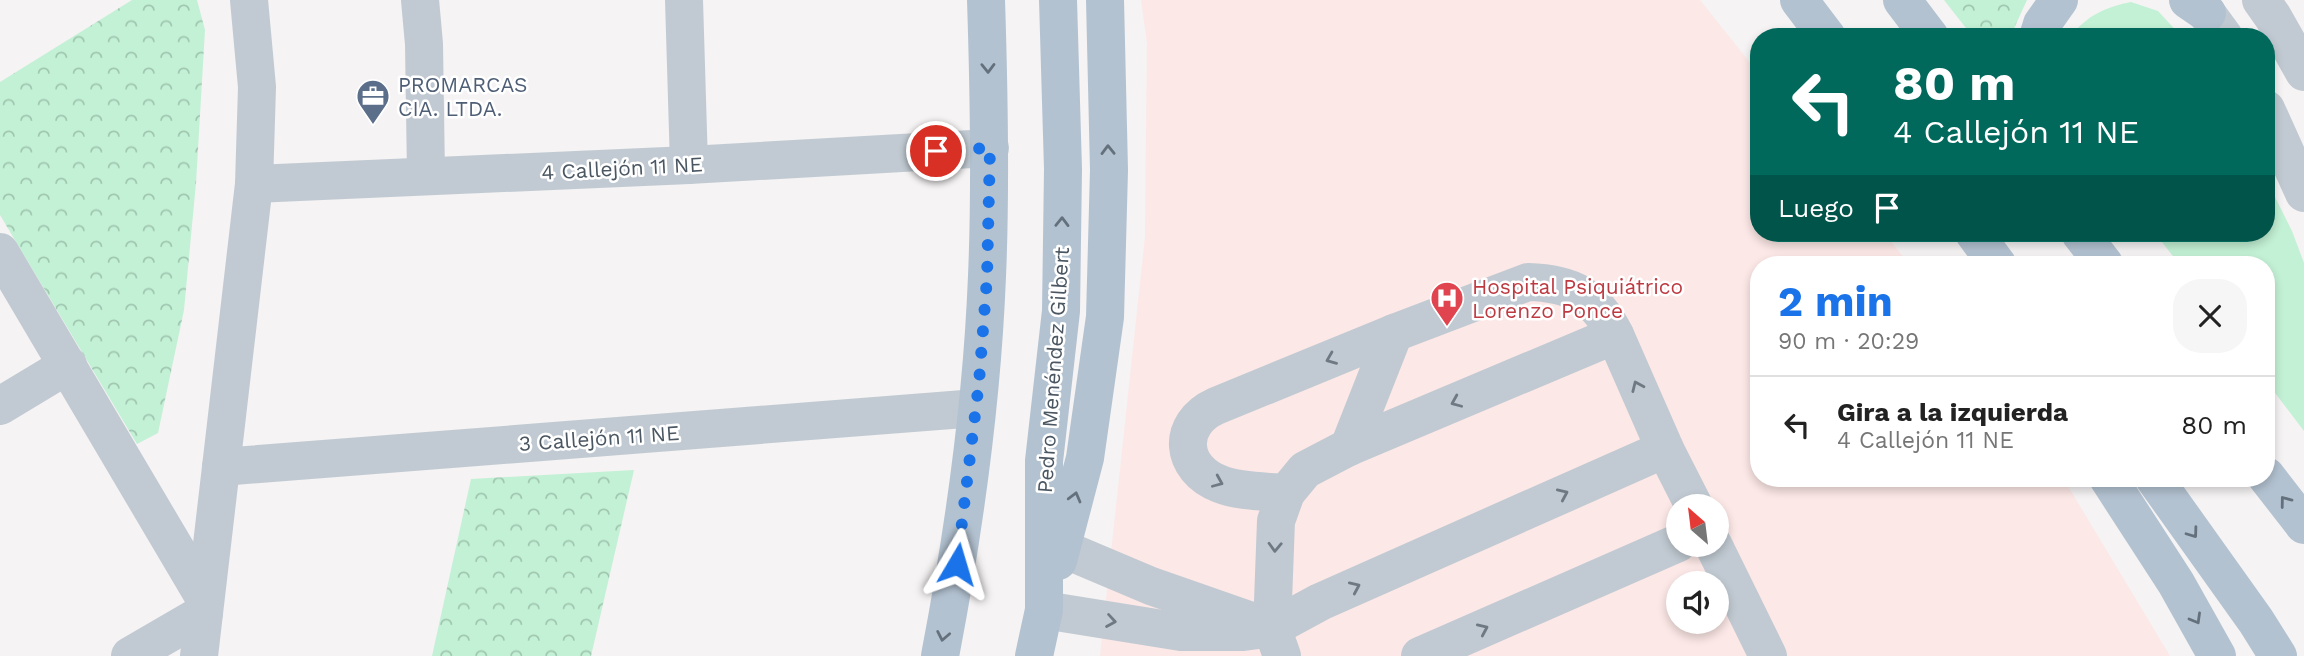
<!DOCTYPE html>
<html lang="es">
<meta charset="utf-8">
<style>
body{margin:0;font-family:"Work Sans",sans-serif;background:#f6f6f6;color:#222;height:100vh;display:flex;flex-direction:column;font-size:26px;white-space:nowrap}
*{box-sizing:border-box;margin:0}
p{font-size:23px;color:#767676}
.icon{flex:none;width:38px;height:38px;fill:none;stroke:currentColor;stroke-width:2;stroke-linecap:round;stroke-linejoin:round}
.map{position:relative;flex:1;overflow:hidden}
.sheet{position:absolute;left:1750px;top:256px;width:525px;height:231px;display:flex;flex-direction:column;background:#fff;border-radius:28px;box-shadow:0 4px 10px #0003}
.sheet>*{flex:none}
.hud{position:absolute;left:1750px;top:28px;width:525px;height:214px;border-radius:28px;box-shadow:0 4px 10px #0003;background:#00695c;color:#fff;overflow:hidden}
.needle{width:46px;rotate:332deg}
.buttons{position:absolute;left:1666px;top:494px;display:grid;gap:14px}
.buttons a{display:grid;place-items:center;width:63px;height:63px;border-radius:50%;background:#fff;box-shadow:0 4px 10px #0003;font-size:35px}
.pin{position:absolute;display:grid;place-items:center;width:60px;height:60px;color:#fff;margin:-30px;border:4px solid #fff;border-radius:50%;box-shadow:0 2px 7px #0007}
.me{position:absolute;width:77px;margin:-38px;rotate:7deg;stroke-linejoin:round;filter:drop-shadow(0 0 5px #0008)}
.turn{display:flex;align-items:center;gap:24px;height:147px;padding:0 28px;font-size:32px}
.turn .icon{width:91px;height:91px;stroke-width:2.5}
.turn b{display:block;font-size:49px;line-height:60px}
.then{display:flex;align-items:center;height:66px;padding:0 28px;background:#0003;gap:14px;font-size:26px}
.round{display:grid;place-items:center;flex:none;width:74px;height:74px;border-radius:28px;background:#f6f6f6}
.summary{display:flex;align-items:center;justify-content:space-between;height:119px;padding:0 28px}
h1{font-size:42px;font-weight:700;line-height:52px;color:#1a73e8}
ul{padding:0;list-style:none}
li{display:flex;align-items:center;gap:21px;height:98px;padding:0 28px;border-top:2px solid #e0e0e0}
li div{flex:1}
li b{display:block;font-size:26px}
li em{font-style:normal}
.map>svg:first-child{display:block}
.medical{fill:#fce8e6;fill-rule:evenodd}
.green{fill:#c3f1d5}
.park{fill:url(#park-crowns)}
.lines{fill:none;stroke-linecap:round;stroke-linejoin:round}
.minor{stroke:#c1cad2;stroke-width:38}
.major{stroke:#b3c2d1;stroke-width:38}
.oneway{stroke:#64717d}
.oneway2{stroke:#6e7983}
.route{stroke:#1a73e8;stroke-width:12;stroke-dasharray:0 21.6}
.labels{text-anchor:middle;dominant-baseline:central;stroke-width:5;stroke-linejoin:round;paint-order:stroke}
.service-label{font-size:21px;fill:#4e5e75;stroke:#fff;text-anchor:start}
.street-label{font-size:21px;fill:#4a5661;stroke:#fff}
.health-label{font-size:21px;fill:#be3a42;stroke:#fff;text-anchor:start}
</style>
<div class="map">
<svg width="2304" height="656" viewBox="0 0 2304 656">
<defs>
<pattern id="park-crowns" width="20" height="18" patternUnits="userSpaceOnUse" patternTransform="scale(1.75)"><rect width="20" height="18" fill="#c3f1d5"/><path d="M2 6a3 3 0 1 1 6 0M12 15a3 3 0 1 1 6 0" fill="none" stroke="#a0c6b0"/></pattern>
</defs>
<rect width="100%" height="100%" fill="#f5f3f3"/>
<path class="medical" d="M1141 0H1700L1759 74V233H1884L1909 264H1759V478H2063L2170 656H1100L1145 237 1147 43ZM1678 506H1717V544H1678ZM1678 583H1717V621H1678Z"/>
<g class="green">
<path d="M2131 2 2158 11 2182 37H2070C2087 15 2106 7 2131 2Z"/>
<path d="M2266 179 2292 231 2304 263V431L2266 381V264H2179L2155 233H2266Z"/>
</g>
<g class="park">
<path d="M132 0H197L205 30 196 183 184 310 158 433 137 444 0 215V82Z"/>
<path d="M1944 0H2027L2010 37H1973Z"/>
<path d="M634 470 591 656H432L471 479Z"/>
</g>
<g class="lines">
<g class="minor">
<path d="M420 0 424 44 426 176"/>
<path d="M684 0 689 165"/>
<path d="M2197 0 2224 37"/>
<path d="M2261 0 2273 17 2304 72"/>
<path d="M2266 109 2304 193"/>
<path d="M254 184 689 165 990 148"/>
<path d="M0 252 204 597"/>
<path d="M0 406 68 365"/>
<path d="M1349 447 1394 333"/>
<path d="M221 467 977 408"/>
<path d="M1286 493C1265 491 1240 492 1220 484 1180 469 1176 424 1216 406L1394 333 1528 282C1571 283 1596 296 1615 335"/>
<path d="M1713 544 1768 656"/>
<path d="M1061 548 1151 586 1257 623"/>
<path d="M1044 610 1181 632H1243L1272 628 1320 602 1665 449"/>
<path d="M130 656 204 613"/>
<path d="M199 656 254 184 257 87 249 0"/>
<path d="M1282 656 1272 628 1276 521 1286 493 1305 470 1349 447 1615 335 1665 449 1694 506"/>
<path d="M1420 656 1678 543"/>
</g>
<g class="major">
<path d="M1799 0 1827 37"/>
<path d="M1902 0 1930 37"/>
<path d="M2188 0 2207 13"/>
<path d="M2038 37 2042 24 2059 0"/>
<path d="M1974 233 1997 264"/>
<path d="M2080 233 2104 264"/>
<path d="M2266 476 2304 525"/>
<path d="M2108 478 2176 583 2217 656"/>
<path d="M2154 478 2256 621 2278 656"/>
<path d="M1058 561 1085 458 1105 317 1109 170 1105 0"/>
<path d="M940 656C964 531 982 404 987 276 991 184 989 92 986 0"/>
<path d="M1034 656 1044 610V461L1061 311 1063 169 1058 0"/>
</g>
</g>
<defs><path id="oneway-chevron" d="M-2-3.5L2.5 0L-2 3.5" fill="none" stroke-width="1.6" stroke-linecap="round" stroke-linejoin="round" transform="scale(1.75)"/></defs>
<g class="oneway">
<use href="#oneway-chevron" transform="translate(988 68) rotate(89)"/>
<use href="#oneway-chevron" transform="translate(1108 150) rotate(-91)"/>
<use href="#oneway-chevron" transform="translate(1062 222) rotate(-89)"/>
<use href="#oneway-chevron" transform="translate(1075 497) rotate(-75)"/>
<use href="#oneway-chevron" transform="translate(2285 501) rotate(-127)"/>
<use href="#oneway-chevron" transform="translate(2193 533) rotate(54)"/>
<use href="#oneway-chevron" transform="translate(2196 619) rotate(60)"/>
<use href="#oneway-chevron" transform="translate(943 636) rotate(101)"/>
</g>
<g class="oneway2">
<use href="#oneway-chevron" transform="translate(1331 359) rotate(158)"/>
<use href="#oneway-chevron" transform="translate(1637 386) rotate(-114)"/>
<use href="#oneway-chevron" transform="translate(1456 402) rotate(157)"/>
<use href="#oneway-chevron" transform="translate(1218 482) rotate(23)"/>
<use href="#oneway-chevron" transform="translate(1563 494) rotate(-24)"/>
<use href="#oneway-chevron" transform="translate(1275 547) rotate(92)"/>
<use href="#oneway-chevron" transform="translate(1355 587) rotate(-24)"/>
<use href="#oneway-chevron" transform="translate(1111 621) rotate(9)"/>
<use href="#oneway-chevron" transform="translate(1483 629) rotate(-24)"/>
</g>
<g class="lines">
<path class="route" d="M936 151 990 148 987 278 979 382 957 564"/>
</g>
<defs>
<symbol id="office-pin" viewBox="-11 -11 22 30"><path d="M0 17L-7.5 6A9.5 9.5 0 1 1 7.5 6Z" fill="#5c6f8a" stroke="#fff"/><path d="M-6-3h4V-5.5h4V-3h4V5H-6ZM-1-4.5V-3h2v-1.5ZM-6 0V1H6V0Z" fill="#fff"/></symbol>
<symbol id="hospital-pin" viewBox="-11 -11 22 30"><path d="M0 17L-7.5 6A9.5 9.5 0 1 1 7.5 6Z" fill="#e0444e" stroke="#fff"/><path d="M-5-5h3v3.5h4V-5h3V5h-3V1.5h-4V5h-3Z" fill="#fff"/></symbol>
</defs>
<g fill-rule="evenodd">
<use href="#office-pin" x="354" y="77" width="38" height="52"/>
<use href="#hospital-pin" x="1428" y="279" width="38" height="52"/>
</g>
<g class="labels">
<g class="service-label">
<text x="398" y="84">PROMARCAS<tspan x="398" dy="24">CIA. LTDA.</tspan></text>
</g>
<g class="street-label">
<text transform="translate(622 168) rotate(-3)">4 Callejón 11 NE</text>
<text transform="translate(1053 370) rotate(-86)">Pedro Menéndez Gilbert</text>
<text transform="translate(599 438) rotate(-4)">3 Callejón 11 NE</text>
</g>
<g class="health-label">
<text x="1472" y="286">Hospital Psiquiátrico<tspan x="1472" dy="24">Lorenzo Ponce</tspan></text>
</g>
</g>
</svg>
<div class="buttons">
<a><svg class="needle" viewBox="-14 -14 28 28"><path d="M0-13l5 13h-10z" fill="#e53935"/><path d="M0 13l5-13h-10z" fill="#767676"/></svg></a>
<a><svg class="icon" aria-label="sound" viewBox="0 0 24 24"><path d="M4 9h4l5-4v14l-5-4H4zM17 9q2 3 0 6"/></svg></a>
</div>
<div class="pin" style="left:936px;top:151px;background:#d93025"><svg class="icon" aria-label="arrive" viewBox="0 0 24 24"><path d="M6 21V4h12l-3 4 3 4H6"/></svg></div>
<svg class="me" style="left:957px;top:564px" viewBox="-20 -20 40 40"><path d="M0-17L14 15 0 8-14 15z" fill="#1a73e8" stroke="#fff" stroke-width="4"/></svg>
<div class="hud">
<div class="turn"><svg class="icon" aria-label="left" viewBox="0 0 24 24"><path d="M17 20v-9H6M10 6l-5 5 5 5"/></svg><div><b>80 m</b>4 Callejón 11 NE</div></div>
<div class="then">Luego<svg class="icon" aria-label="arrive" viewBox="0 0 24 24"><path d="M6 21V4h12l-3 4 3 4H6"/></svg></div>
</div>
<section class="sheet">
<div class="summary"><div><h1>2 min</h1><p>90 m · 20:29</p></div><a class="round"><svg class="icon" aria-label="close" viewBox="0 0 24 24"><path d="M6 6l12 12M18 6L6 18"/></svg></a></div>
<ul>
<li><svg class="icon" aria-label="left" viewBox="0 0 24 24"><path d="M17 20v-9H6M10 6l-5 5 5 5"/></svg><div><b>Gira a la izquierda</b><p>4 Callejón 11 NE</p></div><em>80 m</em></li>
</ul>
</section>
</div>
